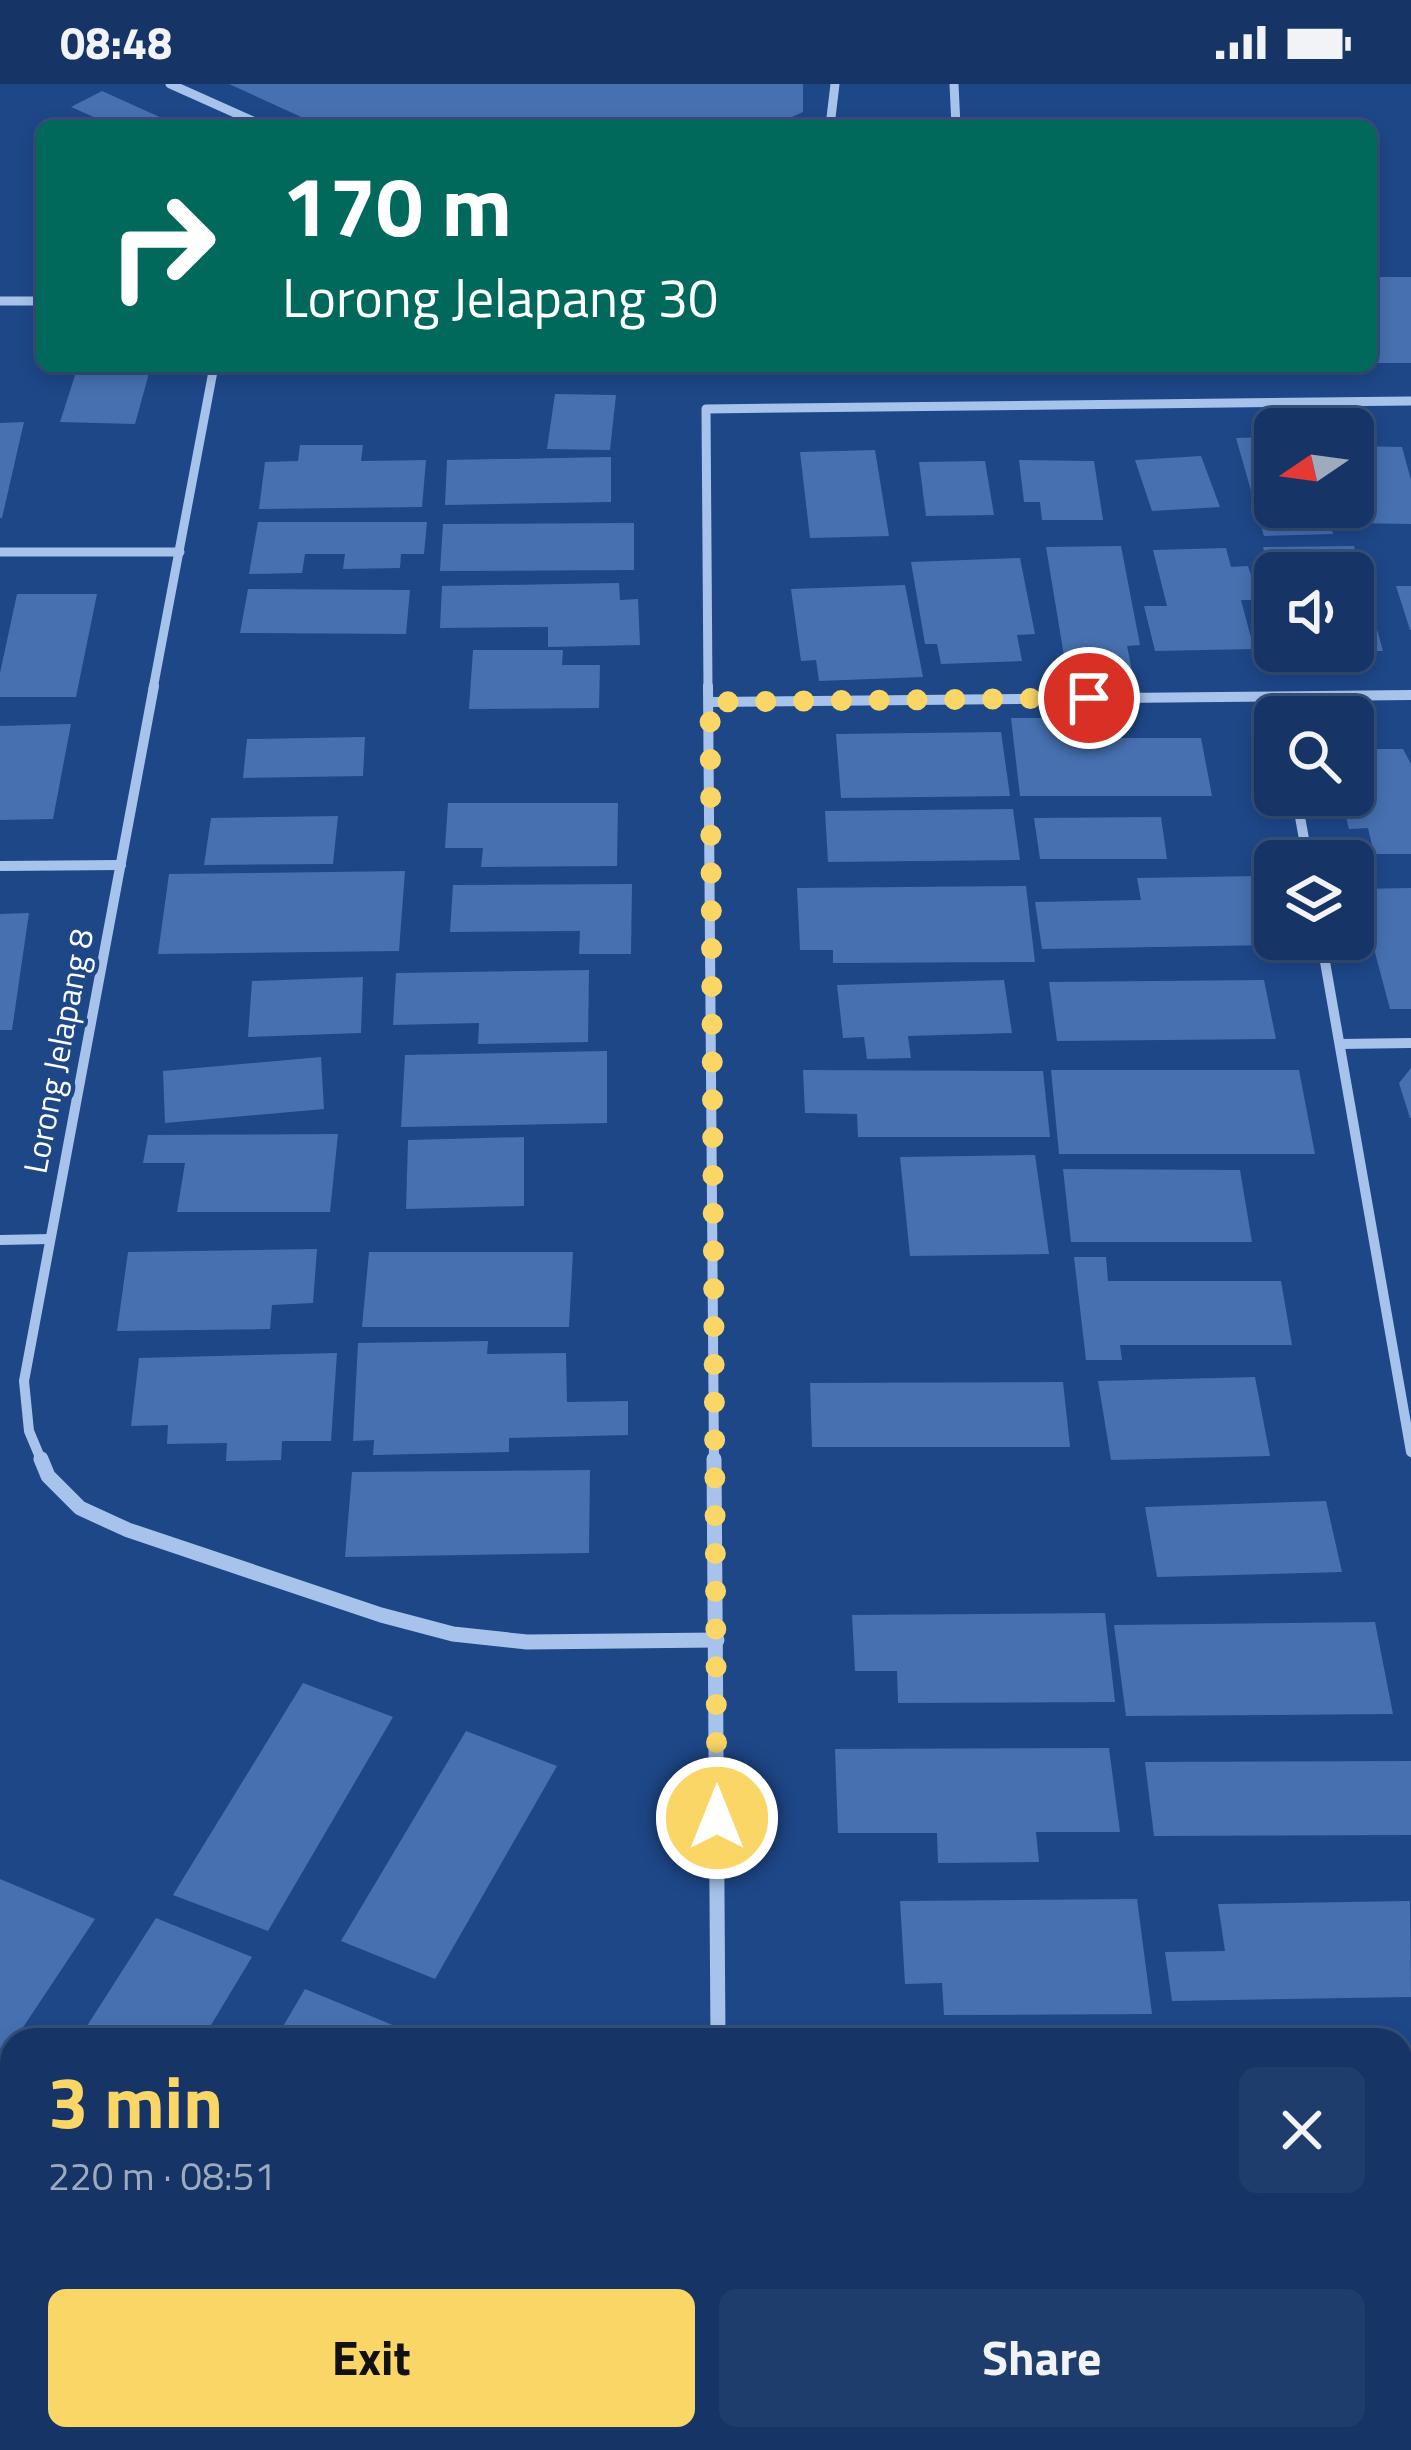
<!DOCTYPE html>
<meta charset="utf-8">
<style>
body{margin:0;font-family:"Titillium Web",sans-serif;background:#1f3d6c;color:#f1f3f6;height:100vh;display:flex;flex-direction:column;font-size:45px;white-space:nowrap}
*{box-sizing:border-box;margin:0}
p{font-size:39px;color:#9eabbf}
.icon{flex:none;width:66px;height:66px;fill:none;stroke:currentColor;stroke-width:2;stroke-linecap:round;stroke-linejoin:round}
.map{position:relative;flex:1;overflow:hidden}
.drawer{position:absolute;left:0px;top:1944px;width:1413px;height:423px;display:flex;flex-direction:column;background:#163566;border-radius:36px 36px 0 0;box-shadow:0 6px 18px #0003,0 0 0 3px #35507a}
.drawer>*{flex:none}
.hud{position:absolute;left:36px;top:36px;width:1341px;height:252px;border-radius:18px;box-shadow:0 6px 18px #0003,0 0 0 3px #35507a;background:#00695c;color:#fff;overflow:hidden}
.needle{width:78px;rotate:257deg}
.tools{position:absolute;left:1254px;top:324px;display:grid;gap:24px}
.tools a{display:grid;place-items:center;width:120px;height:120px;border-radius:18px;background:#163566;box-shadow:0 6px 18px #0003,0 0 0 3px #35507a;font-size:60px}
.pin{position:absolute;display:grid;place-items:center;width:102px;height:102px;color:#fff;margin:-51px;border:6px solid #fff;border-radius:50%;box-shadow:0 3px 12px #0007}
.me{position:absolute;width:132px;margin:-66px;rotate:0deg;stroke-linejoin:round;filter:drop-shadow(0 0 9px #0008)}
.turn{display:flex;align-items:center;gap:42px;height:252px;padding:0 48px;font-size:54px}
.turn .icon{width:156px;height:156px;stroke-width:2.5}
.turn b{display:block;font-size:84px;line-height:102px}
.round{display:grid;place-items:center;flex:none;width:126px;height:126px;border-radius:18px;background:#1f3d6c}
.overview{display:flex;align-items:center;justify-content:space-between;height:204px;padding:0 48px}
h1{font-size:72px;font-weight:700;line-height:90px;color:#fad666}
.button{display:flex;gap:24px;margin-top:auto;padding:24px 48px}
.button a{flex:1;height:138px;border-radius:18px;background:#fad666;color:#111;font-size:48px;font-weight:700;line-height:138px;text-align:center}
.button a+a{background:#1f3d6c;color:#f1f3f6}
.status{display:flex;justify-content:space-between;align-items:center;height:84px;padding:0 60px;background:#163566;direction:ltr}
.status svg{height:33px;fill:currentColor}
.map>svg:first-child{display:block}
.building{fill:#4670b0}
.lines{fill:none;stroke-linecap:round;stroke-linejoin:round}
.minor-far2{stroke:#a7c3eb;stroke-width:9}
.minor-far1{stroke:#a7c3eb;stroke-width:10}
.minor{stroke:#a7c3eb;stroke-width:15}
.route{stroke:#fad666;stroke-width:21;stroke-dasharray:0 37.8}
.labels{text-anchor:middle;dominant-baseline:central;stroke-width:9;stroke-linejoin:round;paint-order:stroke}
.street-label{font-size:33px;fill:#fff;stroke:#1e4788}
</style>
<div class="status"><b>08:48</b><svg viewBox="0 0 49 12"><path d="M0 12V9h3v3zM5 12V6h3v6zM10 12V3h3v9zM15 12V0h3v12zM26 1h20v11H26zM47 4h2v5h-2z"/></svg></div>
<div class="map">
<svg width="1411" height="2366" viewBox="0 0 1411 2366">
<rect width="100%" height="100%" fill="#1e4788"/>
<g class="building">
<path d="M229 0H803V28L774 41 310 37Z"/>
<path d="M102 7 164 35 150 42H114L71 23Z"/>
<path d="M1371 193H1411V279H1375Z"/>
<path d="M78 282H151L135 340 60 338Z"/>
<path d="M555 310 616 311 610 366 547 365Z"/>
<path d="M24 338 2 434H0V339Z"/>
<path d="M1275 353V423H1325L1333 450 1264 452 1236 354Z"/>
<path d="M300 361H363L361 377 426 376 422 423 259 425 265 378 298 377Z"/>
<path d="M1353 362 1402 363 1411 396V440L1349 439 1345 423 1361 417Z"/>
<path d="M875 366 889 452 810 454 800 368Z"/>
<path d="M1201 372 1220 423 1152 427 1135 376Z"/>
<path d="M611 373V418L445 421 447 376Z"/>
<path d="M1019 376 1094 377 1103 436H1042L1040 418H1024Z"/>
<path d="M985 377 994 431 926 432 919 378Z"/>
<path d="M258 438H427L424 470H401L400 484 343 485 345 470H305L302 489 249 490Z"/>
<path d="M634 439V486L440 487 443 440Z"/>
<path d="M1121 462 1140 561 1127 562 1133 591H1091L1086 571 1064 572 1046 463Z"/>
<path d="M1354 462 1383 567H1357L1363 589 1294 590 1289 567H1353V489H1275L1273 505 1263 463Z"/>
<path d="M1226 464 1231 483 1248 482 1259 516H1241L1254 565 1155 567 1144 522H1167L1153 466Z"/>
<path d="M1020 474 1035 550 1017 551 1022 577 941 580 937 560H925L911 478Z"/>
<path d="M619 499 620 516 638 515 640 561 548 563V543L440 544 442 502Z"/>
<path d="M905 501 923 593 819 597 816 576 801 577 791 505Z"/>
<path d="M1396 502H1411V546H1410Z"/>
<path d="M248 505 410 506 406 550 240 549Z"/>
<path d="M17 510H97L76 613H0V589Z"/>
<path d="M473 566H563L562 581H600L599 624 469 625Z"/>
<path d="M1011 634H1063L1065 654H1201L1212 712H1020Z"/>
<path d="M71 640 53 735 0 736V642Z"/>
<path d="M1001 648 1010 712 841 714 836 650Z"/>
<path d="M365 653 363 692 243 694 247 655Z"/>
<path d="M1353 665H1403L1411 680V770H1374L1368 744 1349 745 1342 717 1361 716Z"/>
<path d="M448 719H618L617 782 481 783 483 764H445Z"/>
<path d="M1013 725 1020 776 828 778 825 727Z"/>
<path d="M338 732 333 780 204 781 211 734Z"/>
<path d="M1161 733 1167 775H1040L1034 734Z"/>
<path d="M405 787 399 867 158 870 169 790Z"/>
<path d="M1260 792 1277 861 1042 865 1035 818 1141 816 1137 794Z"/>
<path d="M632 800 631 870H579L580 847 450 848 453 801Z"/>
<path d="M1026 802 1035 878 833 879V866H800L797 804Z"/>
<path d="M1411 804V925H1390L1358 805Z"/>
<path d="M29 829 12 946H0V830Z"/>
<path d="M589 886 588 958 478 960 479 939 393 941 396 889Z"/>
<path d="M363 893 361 949 248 953 252 897Z"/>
<path d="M1004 896 1012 949 908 952 911 974 867 975 864 953 843 954 837 901Z"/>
<path d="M1264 896 1276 955 1057 957 1049 898Z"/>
<path d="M607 967V1039L401 1043 405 971Z"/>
<path d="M321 973 324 1025 165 1039 163 987Z"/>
<path d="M1411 984V1034H1410L1399 999Z"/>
<path d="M803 986 1043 987 1050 1053H858L857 1030 805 1029Z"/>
<path d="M1051 986H1299L1315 1070H1059Z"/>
<path d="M338 1050 330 1128H177L185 1079H143L148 1051Z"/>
<path d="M524 1053V1122L406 1125 408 1056Z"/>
<path d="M1035 1071 1049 1170 910 1172 900 1073Z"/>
<path d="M1063 1085 1240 1086 1252 1158H1071Z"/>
<path d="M317 1165 313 1219 272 1221 270 1245 117 1247 128 1168Z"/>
<path d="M369 1168H573L569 1243H362Z"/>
<path d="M1074 1173H1106L1108 1197H1281L1292 1261H1120L1122 1276H1086Z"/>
<path d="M488 1257 487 1270 566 1269 567 1318 628 1317V1351L509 1354V1368L373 1371 374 1356 353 1357 358 1259Z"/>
<path d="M337 1269 331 1357H282L281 1376 226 1377 227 1359 167 1360 168 1341 131 1342 139 1274Z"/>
<path d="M1255 1293 1270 1372 1111 1376 1098 1297Z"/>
<path d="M1063 1298 1070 1363H812L810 1299Z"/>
<path d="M590 1386 589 1469 345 1473 352 1388Z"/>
<path d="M1326 1417 1342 1488 1157 1493 1145 1423Z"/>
<path d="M1105 1529 1115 1618 898 1619 897 1587H855L852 1531Z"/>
<path d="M1375 1538 1393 1630 1126 1632 1114 1541Z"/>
<path d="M303 1599 393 1633 268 1847 173 1811Z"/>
<path d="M466 1647 557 1682 435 1895 341 1857Z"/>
<path d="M1109 1664 1120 1748H1036L1039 1778 938 1779 937 1749H838L835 1665Z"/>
<path d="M1411 1677V1751L1154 1752 1145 1678Z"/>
<path d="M0 1795 95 1835 0 1978Z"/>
<path d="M1137 1815 1152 1930 944 1931 942 1899 905 1900 900 1817Z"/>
<path d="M1410 1817 1411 1913 1172 1917 1165 1868 1225 1867 1218 1820Z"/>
<path d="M156 1834 252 1873 202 1956H78Z"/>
<path d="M305 1905 395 1942 387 1956H275Z"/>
<rect x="1401" y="1970" width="10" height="132"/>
<path d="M1401 2148 1411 2149V2286L1401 2285Z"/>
<rect x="888" y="2355" width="152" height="11"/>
<path d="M1081 2355H1271L1272 2366H1082Z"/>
</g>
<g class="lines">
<g class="minor-far2">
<path d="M170 0 264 42"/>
<path d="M954 0 956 42"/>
<path d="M830 42 835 0"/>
<path d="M0 217H42"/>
<path d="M0 468H180"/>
<path d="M153 605 214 282"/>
<path d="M708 605 706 325 1411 317"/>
</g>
<g class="minor-far1">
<path d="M708 602 714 1378"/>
<path d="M1279 613 1282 633"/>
<path d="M710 618 1411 611"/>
<path d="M1296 711 1308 777"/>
<path d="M0 782 121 781"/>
<path d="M1321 855 1411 1368"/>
<path d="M1340 960 1411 959"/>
<path d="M0 1156 50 1155"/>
<path d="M42 1378 29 1347 24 1297 154 602"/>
</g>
<g class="minor">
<path d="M41 1375 48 1392 80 1424 128 1446 381 1531 453 1550 527 1558 717 1556"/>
<path d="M714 1375 718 1956"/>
<path d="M0 2148 12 2153"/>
<path d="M450 2355 475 2366"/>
<path d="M719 2355V2366"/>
</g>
</g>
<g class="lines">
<path class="route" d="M717 1734 710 618 1089 614"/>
</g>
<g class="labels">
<g class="street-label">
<text transform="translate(58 967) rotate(-79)">Lorong Jelapang 8</text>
</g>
</g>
</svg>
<div class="tools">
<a><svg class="needle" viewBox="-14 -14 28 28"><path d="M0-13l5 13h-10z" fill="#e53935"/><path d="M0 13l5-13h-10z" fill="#9eabbf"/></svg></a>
<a><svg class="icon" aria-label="sound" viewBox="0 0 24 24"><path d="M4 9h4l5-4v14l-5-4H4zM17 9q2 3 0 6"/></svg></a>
<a><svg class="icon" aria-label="search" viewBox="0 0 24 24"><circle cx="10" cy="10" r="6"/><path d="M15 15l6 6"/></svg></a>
<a><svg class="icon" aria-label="layers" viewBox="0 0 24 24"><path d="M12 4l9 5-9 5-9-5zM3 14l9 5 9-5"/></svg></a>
</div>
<div class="pin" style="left:1089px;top:614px;background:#d93025"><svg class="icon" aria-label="arrive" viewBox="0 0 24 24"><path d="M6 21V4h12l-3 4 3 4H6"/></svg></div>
<svg class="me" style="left:717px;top:1734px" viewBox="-20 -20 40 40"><circle r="17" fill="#fad666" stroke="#fff" stroke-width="3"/><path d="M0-11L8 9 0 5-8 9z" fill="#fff"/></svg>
<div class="hud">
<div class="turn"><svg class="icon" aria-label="right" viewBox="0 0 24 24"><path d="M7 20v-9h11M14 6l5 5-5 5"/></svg><div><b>170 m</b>Lorong Jelapang 30</div></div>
</div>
<section class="drawer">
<div class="overview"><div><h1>3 min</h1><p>220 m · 08:51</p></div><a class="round"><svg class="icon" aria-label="close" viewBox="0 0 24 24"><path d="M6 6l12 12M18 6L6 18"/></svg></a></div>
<div class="button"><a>Exit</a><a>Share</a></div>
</section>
</div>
